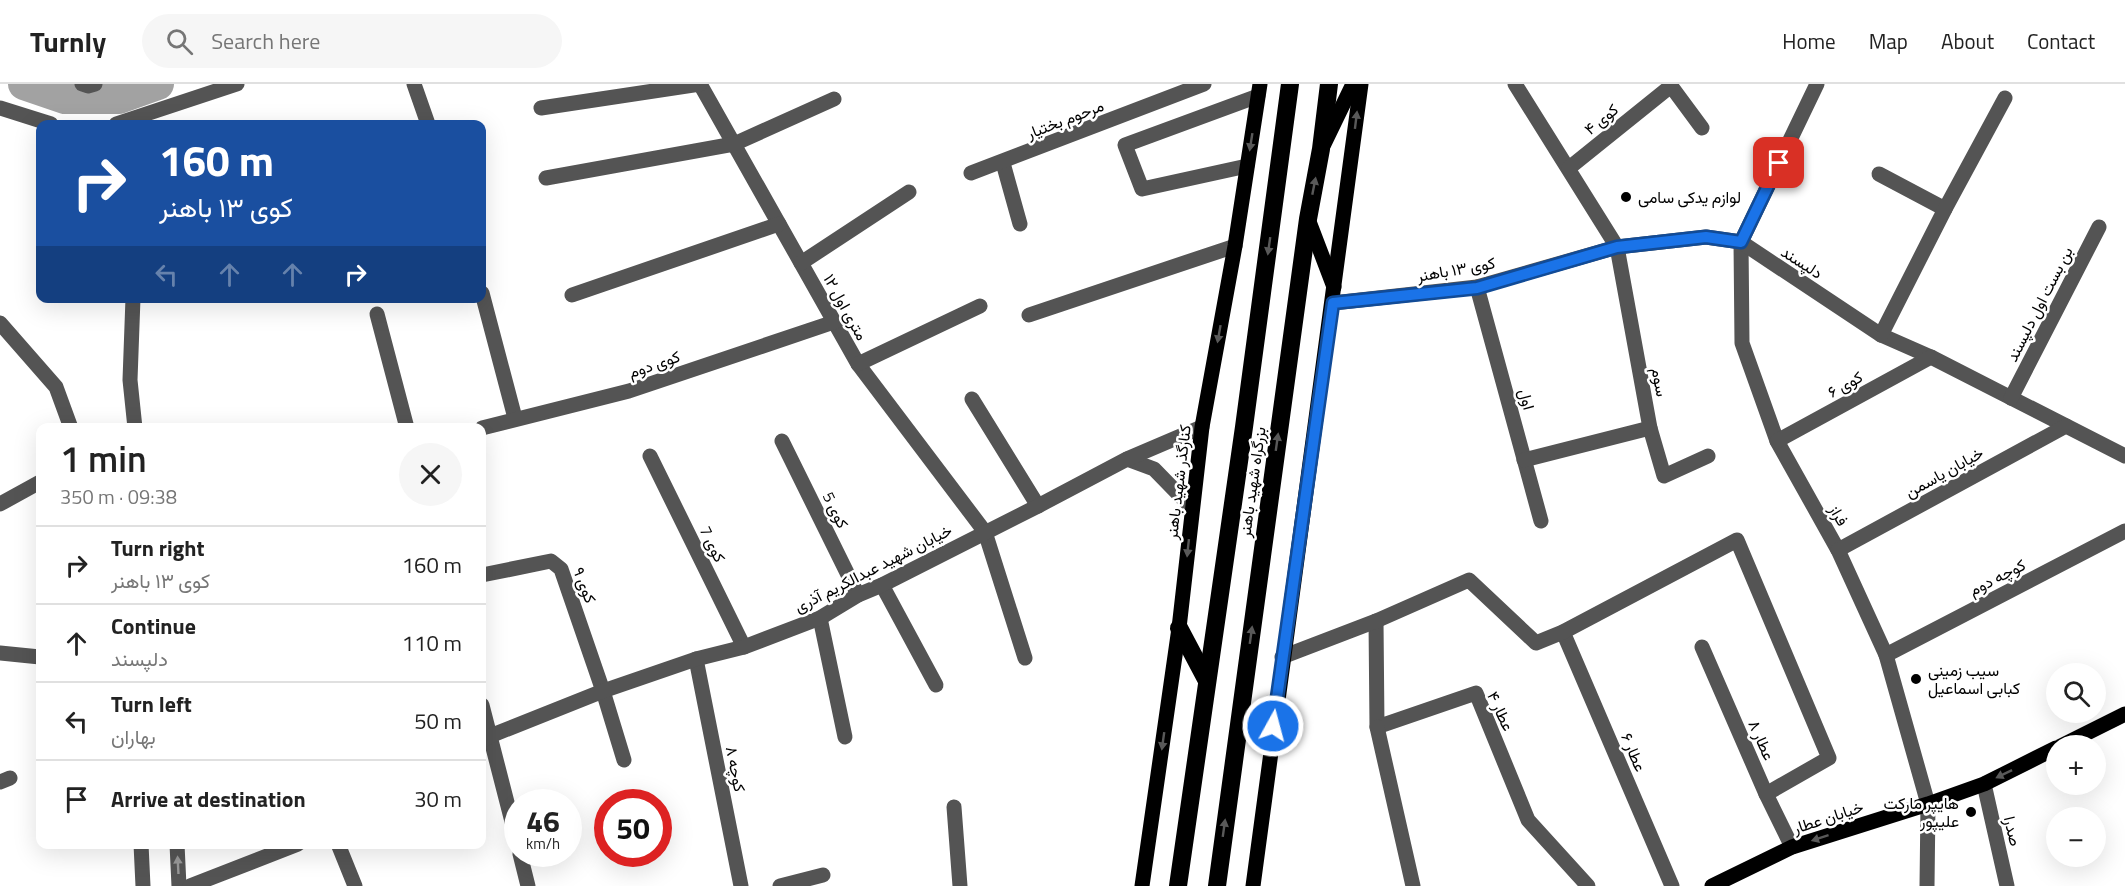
<!DOCTYPE html>
<meta charset="utf-8">
<style>
body{margin:0;font-family:"Titillium Web",Vazirmatn,sans-serif;background:#f6f6f6;color:#222;height:100vh;display:flex;flex-direction:column;font-size:22px;white-space:nowrap}
*{box-sizing:border-box;margin:0}
p{font-size:20px;color:#767676}
.icon{flex:none;width:33px;height:33px;fill:none;stroke:currentColor;stroke-width:2;stroke-linecap:round;stroke-linejoin:round}
.map{position:relative;flex:1;overflow:hidden}
.sheet{position:absolute;left:36px;top:339px;width:450px;height:426px;display:flex;flex-direction:column;background:#fff;border-radius:12px;box-shadow:0 6px 24px #0002}
.sheet>*{flex:none}
.hud{position:absolute;left:36px;top:36px;width:450px;height:183px;border-radius:12px;box-shadow:0 6px 24px #0002;background:#1a4fa0;color:#fff;overflow:hidden}
.tools{position:absolute;left:2046px;top:579px;display:grid;gap:12px}
.tools a{display:grid;place-items:center;width:60px;height:60px;border-radius:50%;background:#fff;box-shadow:0 6px 24px #0002;font-size:30px}
.speed{position:absolute;left:504px;top:705px;display:flex;gap:12px;font-size:30px;font-weight:700;text-align:center}
.speed>*{display:grid;place-content:center;width:78px;height:78px;border-radius:50%;background:#fff;box-shadow:0 6px 24px #0002;line-height:1}
.speed small{font-size:15px;font-weight:400}
.speed .limit{border:9px solid #d22;background:#fff;color:#111}
.pin{position:absolute;display:grid;place-items:center;width:51px;height:51px;color:#fff;margin:-26px;border-radius:12px;box-shadow:0 3px 9px #0006}
.me{position:absolute;width:66px;margin:-33px;rotate:7deg;stroke-linejoin:round;filter:drop-shadow(0 0 4px #0008)}
.turn{display:flex;align-items:center;gap:21px;height:126px;padding:0 24px;font-size:27px}
.turn .icon{width:78px;height:78px;stroke-width:2.5}
.turn b{display:block;font-size:42px;line-height:51px}
.lanes{display:flex;align-items:center;height:57px;padding:0 24px;background:#0003;justify-content:center;gap:30px;direction:ltr}
.lanes .off{opacity:.35}
.round{display:grid;place-items:center;flex:none;width:63px;height:63px;border-radius:32px;background:#f6f6f6}
.head{display:flex;align-items:center;justify-content:space-between;height:102px;padding:0 24px}
h1{font-size:36px;font-weight:600;line-height:45px}
ul{padding:0;list-style:none}
li{display:flex;align-items:center;gap:18px;height:78px;padding:0 24px;border-top:2px solid #e0e0e0}
li div{flex:1}
li b{display:block;font-size:22px}
li em{font-style:normal}
header{display:flex;align-items:center;gap:36px;box-sizing:border-box;height:84px;padding:0 30px;background:#fff;border-bottom:2px solid #e0e0e0}
header strong{font-size:28px}
nav{display:flex;gap:33px;margin-inline-start:auto;font-size:21px}
.search{width:420px;height:54px;background:#f6f6f6;display:flex;align-items:center;gap:15px;box-sizing:border-box;padding:0 21px;border-radius:33px;color:#767676;font-size:22px}
.map>svg:first-child{display:block}
.lines{fill:none;stroke-linecap:round;stroke-linejoin:round}
.river{stroke:#a2a2a2;stroke-width:32}
.minor{stroke:#545454;stroke-width:15}
.major{stroke:#000;stroke-width:15}
.highway{stroke:#000;stroke-width:18}
.oneway{fill:#595959}
.oneway2{fill:#989898}
.route-casing{stroke:#114b97;stroke-width:15}
.route{stroke:#1a73e8;stroke-width:10}
.poi-dot{fill:#000;stroke:#fff;stroke-width:2}
.labels{text-anchor:middle;dominant-baseline:central;stroke-width:5;stroke-linejoin:round;paint-order:stroke}
.street-label{font-size:16px;fill:#000;stroke:#fff}
.poi-label{font-size:16px;fill:#000;stroke:#fff;text-anchor:start}
</style>
<header>
<strong>Turnly</strong>
<div class="search"><svg class="icon" aria-label="search" viewBox="0 0 24 24"><circle cx="10" cy="10" r="6"/><path d="M15 15l6 6"/></svg>Search here</div>
<nav><a>Home</a><a>Map</a><a>About</a><a>Contact</a></nav>
</header>
<div class="map">
<svg width="2125" height="802" viewBox="0 0 2125 802">
<rect width="100%" height="100%" fill="#fff"/>
<g class="lines">
<path class="river" d="M24 0 65 14H119L158 0"/>
<g class="minor">
<path d="M82 0 88 2 95 0"/>
<path d="M414 0 428 40"/>
<path d="M700 0 858 280 985 448 1025 574"/>
<path d="M1515 0 1617 163 1650 344 1664 392 1708 372"/>
<path d="M1817 0 1741 158 1742 259 1777 357 1838 466 1886 571 1928 720 1927 802"/>
<path d="M0 24 51 40"/>
<path d="M541 24 700 0"/>
<path d="M116 40 237 0"/>
<path d="M1003 79 1020 140"/>
<path d="M1247 82 1142 105 1125 61 1258 12"/>
<path d="M1569 84 1671 2 1702 44"/>
<path d="M971 89 1204 0"/>
<path d="M1879 90 1945 125"/>
<path d="M546 94 734 60 834 15"/>
<path d="M801 179 909 108"/>
<path d="M1477 203 1541 437"/>
<path d="M482 209 515 334"/>
<path d="M572 211 779 140"/>
<path d="M133 214 130 296 135 344"/>
<path d="M1333 219 1477 203 1617 163 1706 153 1741 158 1881 251 1931 273 2125 372"/>
<path d="M377 230 407 344"/>
<path d="M1029 231 1235 162"/>
<path d="M0 239 56 303 71 344"/>
<path d="M1881 251 1945 125 2005 14"/>
<path d="M858 280 980 222"/>
<path d="M2011 314 2099 143"/>
<path d="M972 315 1038 422"/>
<path d="M482 344 629 307 834 238"/>
<path d="M782 357 858 511"/>
<path d="M1777 357 1931 273"/>
<path d="M650 372 744 563"/>
<path d="M1127 375 1154 385 1192 424"/>
<path d="M1524 376 1650 344"/>
<path d="M0 420 40 398"/>
<path d="M1838 466 2066 342"/>
<path d="M482 491 551 477 561 485 603 607 624 676"/>
<path d="M882 501 936 601"/>
<path d="M820 534 845 653"/>
<path d="M1376 537 1377 643 1476 609 1528 736 1588 802"/>
<path d="M1563 548 1672 802"/>
<path d="M1702 563 1766 710 1792 763"/>
<path d="M0 569 40 573"/>
<path d="M1886 571 2125 447"/>
<path d="M1282 573 1376 537 1469 496 1536 559 1563 548 1737 456 1829 674 1766 710"/>
<path d="M696 575 741 802"/>
<path d="M482 621 518 761"/>
<path d="M1377 643 1413 802"/>
<path d="M482 657 490 652 603 607 696 575 744 563 820 534 858 511 882 501 1038 422 1127 375 1202 343"/>
<path d="M0 698 10 694"/>
<path d="M1984 700 2007 802"/>
<path d="M954 723 960 802"/>
<path d="M141 760 143 802"/>
<path d="M177 760 179 802"/>
<path d="M338 760 355 802"/>
<path d="M520 770 528 802"/>
<path d="M190 802 298 760"/>
<path d="M780 802 823 791"/>
</g>
<g class="major">
<path d="M1324 60 1353 0"/>
<path d="M1308 135 1334 203"/>
<path d="M2061 662 2125 630"/>
<path d="M1142 802 1179 544 1202 343 1235 162 1260 0"/>
<path d="M1253 802C1287 534 1327 268 1361 0"/>
<path d="M1712 802 1792 763 1928 720 1984 700 2056 664"/>
</g>
<g class="highway">
<path d="M1179 544 1206 595"/>
<path d="M1178 802 1244 343 1290 0"/>
<path d="M1217 802 1308 135 1321 65 1329 0"/>
</g>
</g>
<defs><path id="oneway-solid" d="M-6-.8H1V-3.2L6.5 0L1 3.2V.8H-6Z" transform="scale(1.5)"/></defs>
<g class="oneway">
<use href="#oneway-solid" transform="translate(1356 36) rotate(-83)"/>
<use href="#oneway-solid" transform="translate(1251 58) rotate(99)"/>
<use href="#oneway-solid" transform="translate(1314 102) rotate(-79)"/>
<use href="#oneway-solid" transform="translate(1269 162) rotate(98)"/>
<use href="#oneway-solid" transform="translate(1219 250) rotate(100)"/>
<use href="#oneway-solid" transform="translate(1277 358) rotate(-82)"/>
<use href="#oneway-solid" transform="translate(1188 464) rotate(96)"/>
<use href="#oneway-solid" transform="translate(1251 551) rotate(-82)"/>
<use href="#oneway-solid" transform="translate(1163 657) rotate(98)"/>
<use href="#oneway-solid" transform="translate(2004 690) rotate(154)"/>
<use href="#oneway-solid" transform="translate(1224 744) rotate(-82)"/>
<use href="#oneway-solid" transform="translate(1820 754) rotate(162)"/>
</g>
<use class="oneway2" href="#oneway-solid" transform="translate(178 781) rotate(-93)"/>
<g class="lines">
<defs>
<path id="route" d="M1273 642 1333 219 1477 204 1617 163 1706 153 1741 158 1779 79"/>
</defs>
<use href="#route" class="route-casing"/>
<use href="#route" class="route"/>
</g>
<g class="poi-dot">
<circle cx="1626" cy="113" r="6"/>
<circle cx="1916" cy="595" r="6"/>
<circle cx="1971" cy="728" r="6"/>
</g>
<g class="labels">
<g class="street-label">
<text transform="translate(1065 35) rotate(-21)">مرحوم بختیار</text>
<text transform="translate(1601 35) rotate(-39)">کوی ۴</text>
<text transform="translate(1802 178) rotate(33)">دلپسند</text>
<text transform="translate(1456 185) rotate(-10)">کوی ۱۳ باهنر</text>
<text transform="translate(2039 220) rotate(-63)">بن بست اول دلپسند</text>
<text transform="translate(846 223) rotate(61)">۱۲ متری اول</text>
<text transform="translate(654 280) rotate(-19)">کوی دوم</text>
<text transform="translate(1660 298) rotate(80)">سوم</text>
<text transform="translate(1845 300) rotate(-29)">کوی ۶</text>
<text transform="translate(1527 315) rotate(75)">اول</text>
<text transform="translate(1944 388) rotate(-29)">خیابان یاسمن</text>
<text transform="translate(1178 398) rotate(-83)">کنارگذر شهید باهنر</text>
<text transform="translate(1252 398) rotate(-82)">بزرگراه شهید باهنر</text>
<text transform="translate(836 426) rotate(64)">کوی 5</text>
<text transform="translate(1839 431) rotate(60)">فراز</text>
<text transform="translate(713 460) rotate(64)">کوی 7</text>
<text transform="translate(873 484) rotate(-27)">خیابان شهید عبدالکریم آذری</text>
<text transform="translate(1997 493) rotate(-27)">کوچه دوم</text>
<text transform="translate(585 501) rotate(69)">کوی ۹</text>
<text transform="translate(1501 627) rotate(65)">عطار ۴</text>
<text transform="translate(1762 656) rotate(66)">عطار ۸</text>
<text transform="translate(1634 668) rotate(67)">عطار ۶</text>
<text transform="translate(736 685) rotate(79)">کوچه ۸</text>
<text transform="translate(1828 733) rotate(-18)">خیابان عطار</text>
<text transform="translate(2013 747) rotate(77)">صدرا</text>
</g>
<g class="poi-label">
<text x="1638" y="113">لوازم یدکی سامی</text>
<text x="1928" y="586">سیب زمینی<tspan x="1928" dy="18">کبابی اسماعیل</tspan></text>
<text x="1959" y="719" text-anchor="end">هایپر مارکت<tspan x="1959" dy="18">علیپور</tspan></text>
</g>
</g>
</svg>
<div class="tools">
<a><svg class="icon" aria-label="search" viewBox="0 0 24 24"><circle cx="10" cy="10" r="6"/><path d="M15 15l6 6"/></svg></a>
<a>+</a>
<a>−</a>
</div>
<div class="speed"><div>46<small>km/h</small></div><div class="limit">50</div></div>
<div class="pin" style="left:1779px;top:79px;background:#d93025"><svg class="icon" aria-label="arrive" viewBox="0 0 24 24"><path d="M6 21V4h12l-3 4 3 4H6"/></svg></div>
<svg class="me" style="left:1273px;top:642px" viewBox="-20 -20 40 40"><circle r="17" fill="#1a73e8" stroke="#fff" stroke-width="3"/><path d="M0-11L8 9 0 5-8 9z" fill="#fff"/></svg>
<div class="hud">
<div class="turn"><svg class="icon" aria-label="right" viewBox="0 0 24 24"><path d="M7 20v-9h11M14 6l5 5-5 5"/></svg><div><b>160 m</b>کوی ۱۳ باهنر</div></div>
<div class="lanes"><svg class="icon off" aria-label="left" viewBox="0 0 24 24"><path d="M17 20v-9H6M10 6l-5 5 5 5"/></svg><svg class="icon off" aria-label="ahead" viewBox="0 0 24 24"><path d="M12 20V5M6 11l6-6 6 6"/></svg><svg class="icon off" aria-label="ahead" viewBox="0 0 24 24"><path d="M12 20V5M6 11l6-6 6 6"/></svg><svg class="icon" aria-label="right" viewBox="0 0 24 24"><path d="M7 20v-9h11M14 6l5 5-5 5"/></svg></div>
</div>
<section class="sheet">
<div class="head"><div><h1>1 min</h1><p>350 m · 09:38</p></div><a class="round"><svg class="icon" aria-label="close" viewBox="0 0 24 24"><path d="M6 6l12 12M18 6L6 18"/></svg></a></div>
<ul>
<li><svg class="icon" aria-label="right" viewBox="0 0 24 24"><path d="M7 20v-9h11M14 6l5 5-5 5"/></svg><div><b>Turn right</b><p>کوی ۱۳ باهنر</p></div><em>160 m</em></li>
<li><svg class="icon" aria-label="ahead" viewBox="0 0 24 24"><path d="M12 20V5M6 11l6-6 6 6"/></svg><div><b>Continue</b><p>دلپسند</p></div><em>110 m</em></li>
<li><svg class="icon" aria-label="left" viewBox="0 0 24 24"><path d="M17 20v-9H6M10 6l-5 5 5 5"/></svg><div><b>Turn left</b><p>بهاران</p></div><em>50 m</em></li>
<li><svg class="icon" aria-label="arrive" viewBox="0 0 24 24"><path d="M6 21V4h12l-3 4 3 4H6"/></svg><div><b>Arrive at destination</b></div><em>30 m</em></li>
</ul>
</section>
</div>
